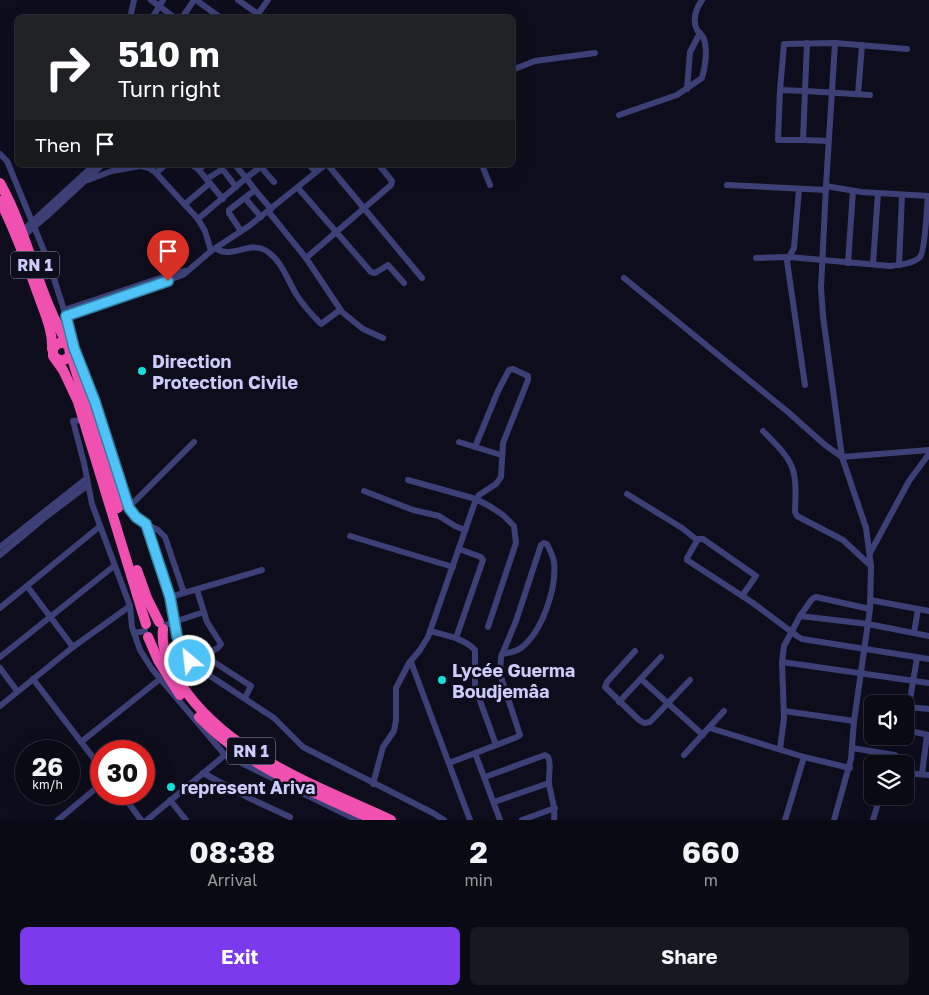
<!DOCTYPE html>
<meta charset="utf-8">
<style>
body{margin:0;font-family:"Golos Text",sans-serif;background:#181822;color:#f1f3f6;height:100vh;display:flex;flex-direction:column;font-size:19px;white-space:nowrap}
*{box-sizing:border-box;margin:0}
p{font-size:16px;color:#999aa0}
.icon{flex:none;width:28px;height:28px;fill:none;stroke:currentColor;stroke-width:2;stroke-linecap:round;stroke-linejoin:round}
.map{position:relative;height:820px;overflow:hidden}
.details{display:flex;flex-direction:column;background:#0a0a15;flex:1}
.details>*{flex:none}
.banner{position:absolute;left:15px;top:15px;width:500px;height:152px;border-radius:8px;box-shadow:0 5px 20px #0002,0 0 0 1px #2a2b34;background:#202124;color:#fff;overflow:hidden}
.controls{position:absolute;left:864px;top:695px;display:grid;gap:10px}
.controls a{display:grid;place-items:center;width:50px;height:50px;border-radius:8px;background:#0a0a15;box-shadow:0 5px 20px #0002,0 0 0 1px #2a2b34;font-size:25px}
.speed{position:absolute;left:15px;top:740px;display:flex;gap:10px;font-size:25px;font-weight:700;text-align:center}
.speed>*{display:grid;place-content:center;width:65px;height:65px;border-radius:50%;background:#0a0a15;box-shadow:0 5px 20px #0002,0 0 0 1px #2a2b34;line-height:1}
.speed small{font-size:12px;font-weight:400}
.speed .limit{border:8px solid #d22;background:#fff;color:#111}
.pin{position:absolute;display:grid;place-items:center;width:42px;height:42px;color:#fff;margin:-51px -21px;border-radius:50% 50% 50% 0;rotate:-45deg;box-shadow:0 0 5px #0007}
.pin .icon{rotate:45deg}
.me{position:absolute;width:55px;margin:-28px;rotate:332deg;stroke-linejoin:round;filter:drop-shadow(0 0 4px #0008)}
.turn{display:flex;align-items:center;gap:18px;height:105px;padding:0 20px;font-size:22px}
.turn .icon{width:65px;height:65px;stroke-width:2.5}
.turn b{display:block;font-size:35px;line-height:42px}
.then{display:flex;align-items:center;height:48px;padding:0 20px;background:#0003;gap:10px;font-size:19px}
.eta{display:flex;justify-content:space-evenly;align-items:center;height:85px;text-align:center}
.eta b{font-size:30px;font-weight:700;line-height:35px}
.primary-button{display:flex;gap:10px;margin-top:auto;padding:10px 20px}
.primary-button a{flex:1;height:58px;border-radius:8px;background:#7c3aed;color:#fff;font-size:20px;font-weight:700;line-height:58px;text-align:center}
.primary-button a+a{background:#181822;color:#f1f3f6}
.map>svg:first-child{display:block}
.lines{fill:none;stroke-linecap:round;stroke-linejoin:round}
.minor{stroke:#3c4077;stroke-width:6}
.highway{stroke:#f051b0;stroke-width:10}
.route-casing{stroke:#337fa1;stroke-width:12}
.route{stroke:#4fc3f7;stroke-width:9}
.poi-dot{fill:#13e0dc;stroke:#0e0d1c;stroke-width:2}
.labels{text-anchor:middle;dominant-baseline:central;stroke-width:5;stroke-linejoin:round;paint-order:stroke}
.shield{fill:#0e0d1c;stroke:#9393b8;stroke-width:1}
.shield-label{font-size:16px;font-weight:bold;fill:#ccccfb}
.poi-label{font-size:18px;font-weight:bold;fill:#ccccfb;stroke:#0e0d1c;text-anchor:start}
</style>
<div class="map">
<svg width="929" height="820" viewBox="0 0 929 820">
<rect width="100%" height="100%" fill="#0e0d1c"/>
<g class="lines">
<g class="minor">
<path d="M151 0 175 18"/>
<path d="M196 0 221 18"/>
<path d="M238 0 258 14"/>
<path d="M130 18 134 0"/>
<path d="M152 18 163 0"/>
<path d="M182 18 194 0"/>
<path d="M255 18 268 0"/>
<path d="M512 70 535 61 595 53"/>
<path d="M687 89 690 52 700 33"/>
<path d="M780 90 784 44 835 43 907 49"/>
<path d="M858 94 862 45"/>
<path d="M619 115 677 95 702 78C705 68 708 50 704 39 703 35 699 33 697 30 692 20 696 8 702 0"/>
<path d="M803 140H778L780 90 805 91 807 43"/>
<path d="M828 141 803 140 805 91 870 95"/>
<path d="M0 154 7 161 49 263 64 310 74 348 95 402 119 479 129 507 136 517 146 524 152 541 170 597 177 636 183 651 192 664 274 718 303 747 433 813 444 820"/>
<path d="M137 165 149 168 155 172 198 219 205 231 211 251"/>
<path d="M192 165 198 169 205 165"/>
<path d="M259 165 274 182"/>
<path d="M309 165 316 172"/>
<path d="M328 165 422 278"/>
<path d="M482 165 490 185"/>
<path d="M198 169 223 199"/>
<path d="M156 173 165 165"/>
<path d="M207 179 221 170 224 171 236 187"/>
<path d="M88 180 112 171 140 166"/>
<path d="M727 185 826 190"/>
<path d="M826 186 861 192 929 196"/>
<path d="M298 188 371 272 375 273 388 265 404 283"/>
<path d="M799 189 794 248 787 261 805 385"/>
<path d="M255 190 271 209"/>
<path d="M245 198 261 217"/>
<path d="M185 204 210 183"/>
<path d="M268 211 306 258 342 312 363 329 383 338"/>
<path d="M198 219 246 178 235 165"/>
<path d="M241 231 229 213V210L255 190 246 178 263 165"/>
<path d="M19 234 94 165"/>
<path d="M21 238 47 216 102 165"/>
<path d="M216 248C229 260 249 241 265 250 281 259 287 279 296 294 303 305 312 315 321 324L340 310"/>
<path d="M306 258 391 185 392 181 379 165"/>
<path d="M756 258 789 257 890 266C899 265 913 264 920 257 925 252 927 206 928 196"/>
<path d="M848 263 853 191"/>
<path d="M873 264 878 193"/>
<path d="M899 265 902 195"/>
<path d="M624 278 788 412 825 445 842 457 929 450"/>
<path d="M64 310 178 272 186 271"/>
<path d="M66 316 183 275 211 251 249 226 325 165"/>
<path d="M83 420 73 421 84 463 92 504 124 590 130 606 132 627 140 650 152 669 225 755 147 820"/>
<path d="M763 431C795 463 797 467 795 512L797 516 843 540 871 566"/>
<path d="M459 442 501 455"/>
<path d="M408 480 476 499 491 507 503 515 514 526 516 543 488 627"/>
<path d="M364 491 413 510 439 516 455 526 465 530"/>
<path d="M627 494 682 528 697 540"/>
<path d="M129 507 194 442"/>
<path d="M146 524 158 530 165 537 184 593"/>
<path d="M350 536 453 567"/>
<path d="M0 547 87 478"/>
<path d="M870 553 909 481 929 454"/>
<path d="M0 555 47 516 88 485"/>
<path d="M27 586 73 647"/>
<path d="M742 596 756 576 703 539H698L687 558V560L753 603 797 636 802 639 929 659"/>
<path d="M170 597 262 570"/>
<path d="M870 600 929 611"/>
<path d="M0 608 99 527"/>
<path d="M800 616 868 624 929 636"/>
<path d="M162 626 204 612"/>
<path d="M430 631C445 635 464 638 475 650V687L496 745"/>
<path d="M134 633 145 631"/>
<path d="M914 633 918 609"/>
<path d="M456 638 483 560 481 557 459 549"/>
<path d="M635 651 607 682 605 687 639 720 644 723 650 722 690 680"/>
<path d="M203 655 251 686 245 698"/>
<path d="M0 657 114 566"/>
<path d="M190 661 218 648 221 644 207 622 197 590"/>
<path d="M411 662 470 820"/>
<path d="M782 662 929 683"/>
<path d="M0 668 17 691"/>
<path d="M33 679 101 768"/>
<path d="M641 679 703 735"/>
<path d="M619 702 661 657"/>
<path d="M0 706 73 647 130 606"/>
<path d="M908 707 929 709"/>
<path d="M784 711 854 721"/>
<path d="M710 728 804 757 850 768"/>
<path d="M905 729 917 658"/>
<path d="M905 730 929 735"/>
<path d="M81 742 160 679"/>
<path d="M852 748 895 755"/>
<path d="M780 749 784 718 782 662 784 646 800 616 812 599 816 597 870 609"/>
<path d="M475 753 500 820"/>
<path d="M225 755 357 820"/>
<path d="M684 755 724 711"/>
<path d="M449 763 517 737 520 735 500 674 501 657 516 621 541 545 544 543 547 544C550 550 553 556 554 562 557 588 542 632 521 648 515 652 509 653 502 654"/>
<path d="M203 773 251 799 290 817"/>
<path d="M905 773 929 775"/>
<path d="M922 774 927 735"/>
<path d="M485 777 545 755 548 757C552 765 548 775 549 784 551 797 556 807 554 820"/>
<path d="M373 784 383 747 394 731 396 720V688L409 663 420 650 428 637 475 502 479 495 496 484 501 477 503 443 528 380V376L513 369 509 370 498 391 475 447"/>
<path d="M122 794 141 820"/>
<path d="M170 800 186 820"/>
<path d="M494 802 549 783"/>
<path d="M58 820 101 784"/>
<path d="M522 820 555 808"/>
<path d="M785 820 804 757"/>
<path d="M834 820 851 759 854 721 870 609 871 566 866 528 842 457 823 316 821 288 826 186 835 43"/>
<path d="M873 820 880 796"/>
</g>
<g class="highway">
<path d="M0 183C29 235 38 296 69 346"/>
<path d="M0 201C16 232 27 264 39 297 45 314 53 331 52 349"/>
<path d="M70 352 118 508"/>
<path d="M55 357C60 362 66 361 70 355L69 347 65 343H59L53 348V356L63 370 78 402 146 624"/>
<path d="M137 570 147 598 159 622"/>
<path d="M163 629C161 650 169 665 180 683 227 755 316 785 391 820"/>
<path d="M148 637 158 660 180 695"/>
<path d="M199 717C247 767 312 791 374 820"/>
</g>
</g>
<g class="lines">
<defs>
<path id="route" d="M168 281 66 316 74 348 95 402 129 508 136 517 146 524 170 597 177 636 183 651 190 661"/>
</defs>
<use href="#route" class="route-casing"/>
<use href="#route" class="route"/>
</g>
<g class="poi-dot">
<circle cx="142" cy="371" r="5"/>
<circle cx="442" cy="680" r="5"/>
<circle cx="171" cy="787" r="5"/>
</g>
<g class="labels">
<g class="shield">
<rect x="11" y="251.5" width="48" height="27" rx="4"/>
<rect x="227" y="737.5" width="48" height="27" rx="4"/>
</g>
<g class="shield-label">
<text x="35" y="265">RN 1</text>
<text x="251" y="751">RN 1</text>
</g>
<g class="poi-label">
<text x="152" y="361">Direction<tspan x="152" dy="21">Protection Civile</tspan></text>
<text x="452" y="670">Lycée Guerma<tspan x="452" dy="21">Boudjemâa</tspan></text>
<text x="181" y="787">represent Ariva</text>
</g>
</g>
</svg>
<div class="controls">
<a><svg class="icon" aria-label="sound" viewBox="0 0 24 24"><path d="M4 9h4l5-4v14l-5-4H4zM17 9q2 3 0 6"/></svg></a>
<a><svg class="icon" aria-label="layers" viewBox="0 0 24 24"><path d="M12 4l9 5-9 5-9-5zM3 14l9 5 9-5"/></svg></a>
</div>
<div class="speed"><div>26<small>km/h</small></div><div class="limit">30</div></div>
<div class="pin" style="left:168px;top:281px;background:#d93025"><svg class="icon" aria-label="arrive" viewBox="0 0 24 24"><path d="M6 21V4h12l-3 4 3 4H6"/></svg></div>
<svg class="me" style="left:190px;top:661px" viewBox="-20 -20 40 40"><circle r="17" fill="#4fc3f7" stroke="#fff" stroke-width="3"/><path d="M0-11L8 9 0 5-8 9z" fill="#fff"/></svg>
<div class="banner">
<div class="turn"><svg class="icon" aria-label="right" viewBox="0 0 24 24"><path d="M7 20v-9h11M14 6l5 5-5 5"/></svg><div><b>510 m</b>Turn right</div></div>
<div class="then">Then<svg class="icon" aria-label="arrive" viewBox="0 0 24 24"><path d="M6 21V4h12l-3 4 3 4H6"/></svg></div>
</div>
</div>
<section class="details">
<div class="eta">
<div><b>08:38</b><p>Arrival</p></div>
<div><b>2</b><p>min</p></div>
<div><b>660</b><p>m</p></div>
</div>
<div class="primary-button"><a>Exit</a><a>Share</a></div>
</section>
